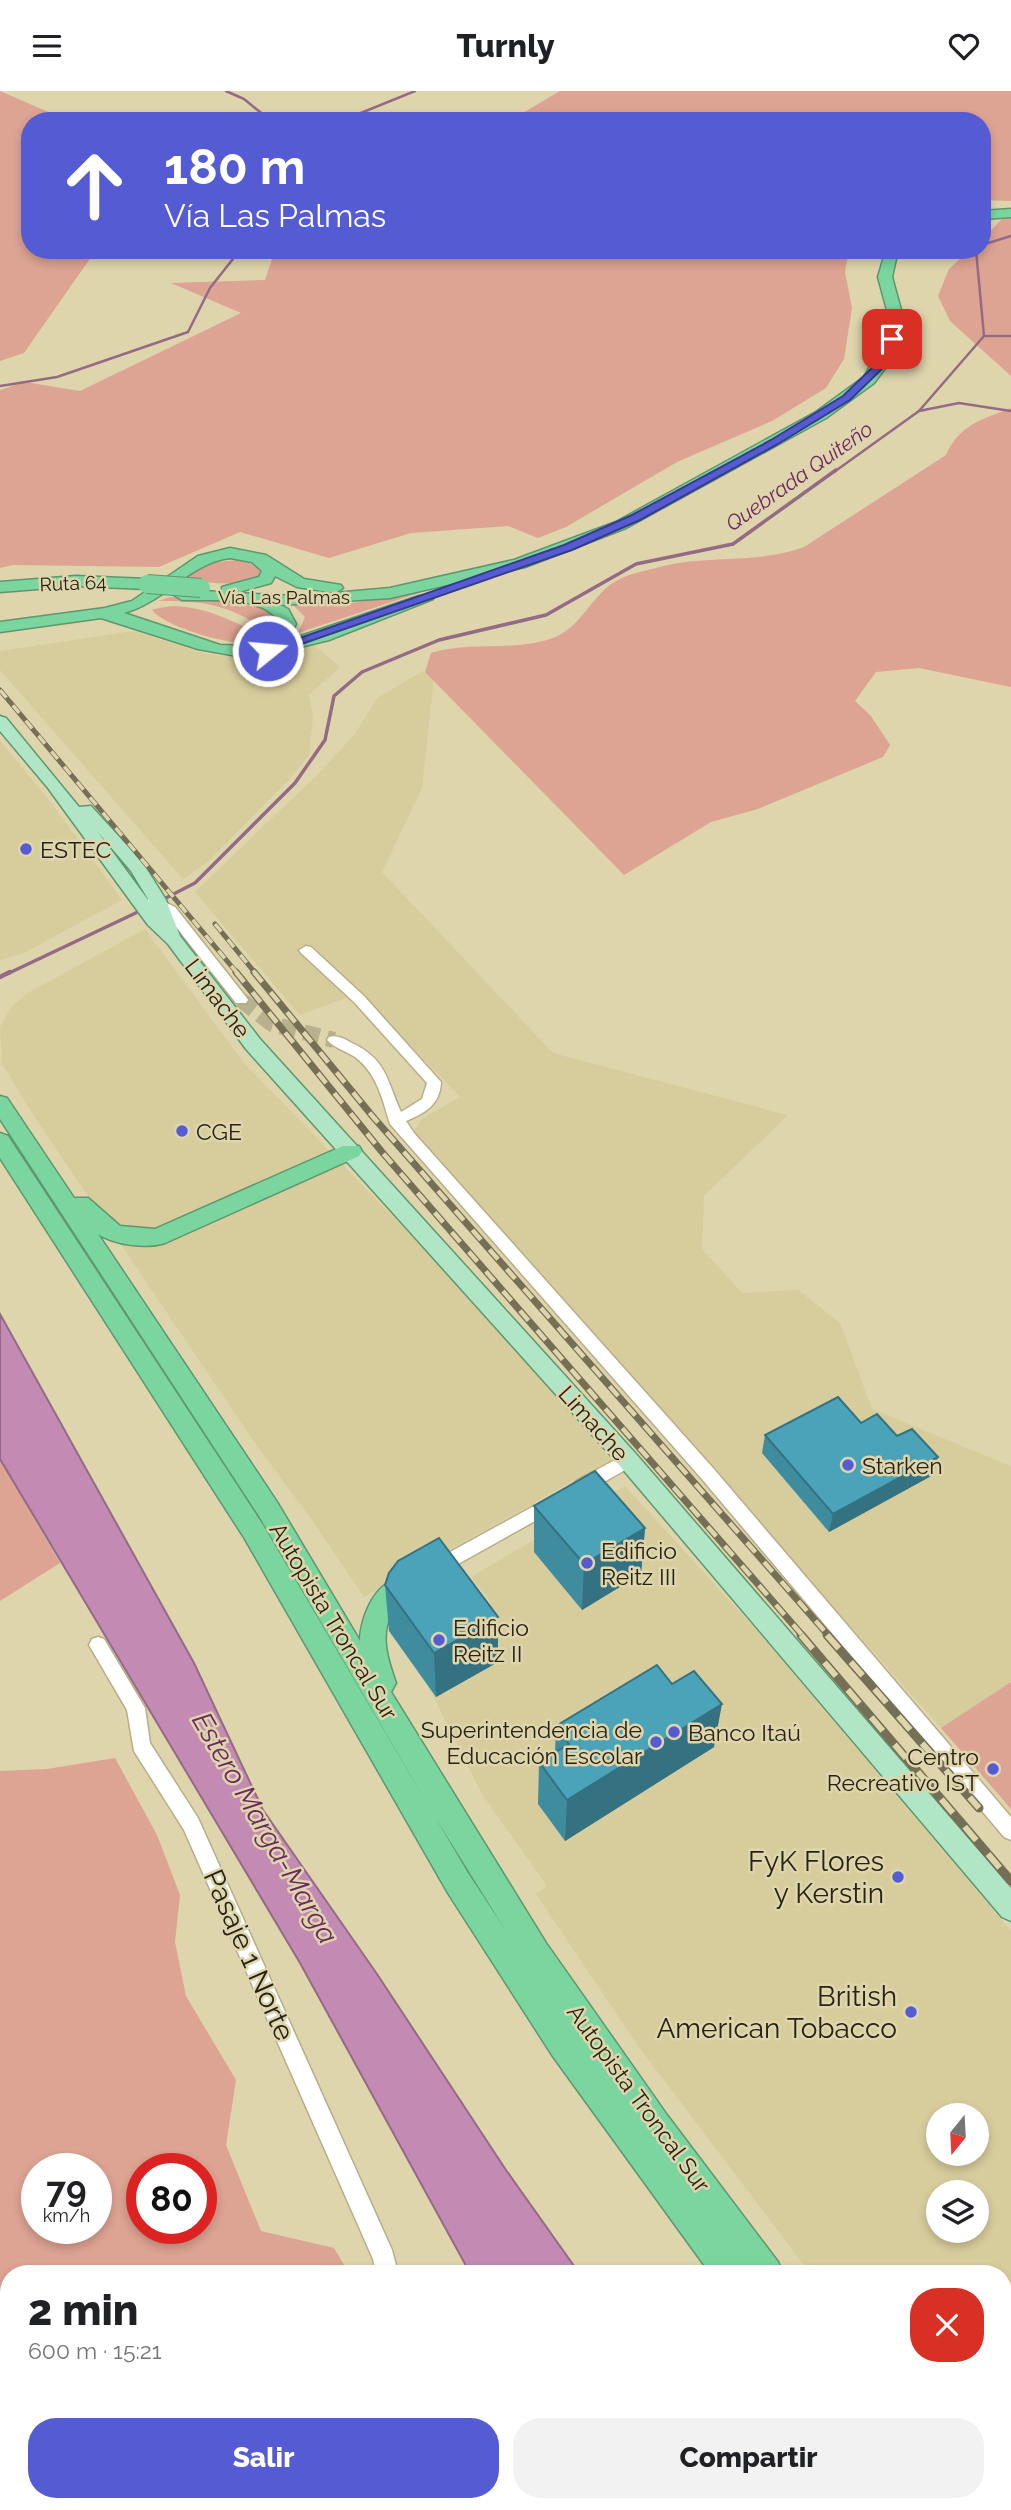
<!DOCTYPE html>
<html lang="es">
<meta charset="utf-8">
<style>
body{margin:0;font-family:Raleway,sans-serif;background:#f2f2f2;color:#202124;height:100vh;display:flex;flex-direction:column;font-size:26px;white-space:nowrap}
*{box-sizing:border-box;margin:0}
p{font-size:23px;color:#757577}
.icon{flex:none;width:38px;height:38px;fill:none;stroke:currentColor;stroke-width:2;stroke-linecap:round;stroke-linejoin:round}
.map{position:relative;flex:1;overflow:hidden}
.drawer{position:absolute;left:0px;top:2174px;width:1012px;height:247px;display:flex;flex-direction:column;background:#fff;border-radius:28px 28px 0 0;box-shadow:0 4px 10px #0003}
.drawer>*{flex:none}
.banner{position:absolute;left:21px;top:21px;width:970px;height:147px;border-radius:28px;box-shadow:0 4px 10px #0003;background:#555cd3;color:#fff;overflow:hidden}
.needle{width:46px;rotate:198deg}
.tools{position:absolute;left:926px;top:2012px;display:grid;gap:14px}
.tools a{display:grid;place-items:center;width:63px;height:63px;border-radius:50%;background:#fff;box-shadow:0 4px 10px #0003;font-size:35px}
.speed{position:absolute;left:21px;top:2062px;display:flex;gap:14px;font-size:35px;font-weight:700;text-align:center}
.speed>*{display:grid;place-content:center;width:91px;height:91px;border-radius:50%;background:#fff;box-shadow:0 4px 10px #0003;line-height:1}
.speed small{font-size:18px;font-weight:400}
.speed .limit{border:10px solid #d22;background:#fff;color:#111}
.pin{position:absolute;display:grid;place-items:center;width:60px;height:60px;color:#fff;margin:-30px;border-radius:14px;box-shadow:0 4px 10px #0006}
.me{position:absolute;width:77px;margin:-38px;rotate:73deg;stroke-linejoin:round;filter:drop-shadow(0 0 5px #0008)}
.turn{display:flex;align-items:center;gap:24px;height:147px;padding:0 28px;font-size:32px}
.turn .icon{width:91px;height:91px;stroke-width:2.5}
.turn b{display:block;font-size:49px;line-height:60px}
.round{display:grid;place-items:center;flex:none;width:74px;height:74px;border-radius:28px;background:#f2f2f2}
.head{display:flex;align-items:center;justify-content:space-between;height:119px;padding:0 28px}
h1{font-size:42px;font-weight:800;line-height:52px}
.cta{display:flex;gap:14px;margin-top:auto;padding:14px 28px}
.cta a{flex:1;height:80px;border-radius:28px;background:#555cd3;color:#fff;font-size:28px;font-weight:800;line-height:80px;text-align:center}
.cta a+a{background:#f2f2f2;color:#202124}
header{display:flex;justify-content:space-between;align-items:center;height:91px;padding:0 28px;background:#fff;font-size:32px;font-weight:800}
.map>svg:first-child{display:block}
.built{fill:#d7cc9c;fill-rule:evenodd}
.green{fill:#dda393;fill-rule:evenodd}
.water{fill:#c38ab4;stroke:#946b84;stroke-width:2}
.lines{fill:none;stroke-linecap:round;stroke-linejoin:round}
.stream-far2{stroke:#946b84;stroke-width:2.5}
.stream-far1{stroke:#946b84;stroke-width:3.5}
.stream{stroke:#946b84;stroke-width:4.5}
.minor-tunnel{stroke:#b9b18e;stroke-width:16;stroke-dasharray:16 8;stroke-linecap:butt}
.minor-casing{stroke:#b7ae87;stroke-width:3}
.major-casing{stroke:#5e976e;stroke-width:3}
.highway-casing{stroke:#5e976e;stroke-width:3}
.minor{fill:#fff;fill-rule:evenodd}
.major{fill:#b0e6c5;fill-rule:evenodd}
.highway{fill:#7bd59f;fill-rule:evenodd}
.rail-far2-casing{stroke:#756f55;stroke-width:5}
.rail-far1-casing{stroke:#756f55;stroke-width:7}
.rail-casing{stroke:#756f55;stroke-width:9}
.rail-far2{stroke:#ded5ad;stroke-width:3.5;stroke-dasharray:10;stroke-linecap:butt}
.rail-far1{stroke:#ded5ad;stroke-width:4.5;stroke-dasharray:13;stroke-linecap:butt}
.rail{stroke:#ded5ad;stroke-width:6;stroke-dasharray:18;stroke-linecap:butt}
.highway-bridge-casing{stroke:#5e976e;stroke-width:20;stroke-linecap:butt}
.highway-bridge{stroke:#7bd59f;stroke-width:18}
.wall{fill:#408c9f}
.shaded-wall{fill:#347282}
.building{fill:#4ba3b9;stroke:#347282;stroke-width:2}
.route{fill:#555cd3;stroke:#373c89;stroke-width:2}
.poi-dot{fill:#555cd3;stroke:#ded5ad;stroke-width:2.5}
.labels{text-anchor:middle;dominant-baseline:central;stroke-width:5;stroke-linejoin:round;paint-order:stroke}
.far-street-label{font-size:19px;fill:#272314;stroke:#ded5ad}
.far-water-label{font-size:21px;font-style:italic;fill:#6c285f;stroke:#ded5ad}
.poi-label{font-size:23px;fill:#272314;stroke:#ded5ad;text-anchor:start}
.street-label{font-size:23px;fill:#272314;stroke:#ded5ad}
.near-water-label{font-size:28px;font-style:italic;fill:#6c285f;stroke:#ded5ad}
.near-poi-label{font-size:28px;fill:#272314;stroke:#ded5ad;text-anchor:end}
.near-street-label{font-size:28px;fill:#272314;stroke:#ded5ad}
</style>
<header><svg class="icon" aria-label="menu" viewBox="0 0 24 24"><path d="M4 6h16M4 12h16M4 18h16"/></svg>Turnly<svg class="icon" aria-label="heart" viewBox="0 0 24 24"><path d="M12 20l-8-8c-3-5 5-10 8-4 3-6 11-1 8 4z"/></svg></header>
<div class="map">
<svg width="1011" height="2419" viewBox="0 0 1011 2419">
<rect width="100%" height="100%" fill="#ded5ad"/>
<g class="built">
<path d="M133 540 203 562 241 567 268 564 309 550 340 576 309 604 313 626 309 664 288 690 209 770 183 788 0 579V560Z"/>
<path d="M423 580 434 586 422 697 382 781 553 962 788 1024 704 1105 702 1158 742 1202 798 1199 840 1232 872 1318 1011 1375V1591L941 1637 412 1042 422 1028 460 1006 360 902 300 924 195 801 320 681 355 643 377 607Z"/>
<path d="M0 650 49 709 122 809 24 862 0 869Z"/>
<path d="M145 838 244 972 469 1204 611 1369 364 1506 312 1429 255 1352 38 1031 2 973 0 936 12 915 26 903Z"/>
<path d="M625 1395 759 1542 1011 1840V2419H1000L994 2412H1003V2182H810L638 1955 536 1803 547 1795 482 1703 408 1555 491 1511 471 1486ZM938 2025H976V2063H938ZM938 2102H976V2140H938Z"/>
<path d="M476 2412H614L619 2419H480Z"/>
</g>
<g class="green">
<path d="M0 0 69 30H30V159H96L24 262 0 270Z"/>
<path d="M560 0H1011V110L982 109V30H500L516 26Z"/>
<path d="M1011 118V285L950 230 938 205 949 178 970 159H982V149Z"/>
<path d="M275 159H849L845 181 852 217 844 268 826 297 772 330 677 371 566 436 538 447 508 435 411 442 329 467 240 441 159 476 13 474 0 477V299L25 291 80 300 241 222 171 192 265 189Z"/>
<path d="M1011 317V596L919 577 876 581 855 610 871 625 890 654 883 666 758 718 711 731 624 784 425 581 431 562C470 550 514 561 553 547 583 536 592 501 620 488 631 482 645 480 656 477 704 463 756 474 804 456L946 364C960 333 981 329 1011 317Z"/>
<path d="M237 469 260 475V487C236 497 209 491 184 489L208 472Z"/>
<path d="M434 497 298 542 305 526 293 514 352 512Z"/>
<path d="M170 506 229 509 273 520 281 539C275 543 268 548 261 551 239 558 166 537 152 519 186 507 225 526 255 541L265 537C223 513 206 510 158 510Z"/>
<path d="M0 1368 60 1472 0 1510Z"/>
<path d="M1011 1591V1718L941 1637Z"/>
<path d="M115 1667 157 1744 180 1804 175 1851 186 1905 236 1989 226 2054 261 2140 334 2157 349 2182H9V2313L0 2293V1680L47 1678ZM37 2077H96V2137H37ZM142 2077H201V2137H142Z"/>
<path d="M53 2412H420L421 2419H56Z"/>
</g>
<g class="water">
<path d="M0 1223 194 1572 263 1719 377 1883 506 2079 579 2182H470L300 1872 0 1368Z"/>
<path d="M621 2412H751L757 2419H627Z"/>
</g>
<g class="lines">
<g class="stream-far2">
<path d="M226 0 244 8 271 30"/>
<path d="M341 30 415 0"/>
<path d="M982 154 1011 145"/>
<path d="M984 245H1011"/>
<path d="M0 295 57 286 188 241 210 197 240 159"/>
<path d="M919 320 959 312 1011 320"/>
<path d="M834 381 919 320 984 245 976 159"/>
</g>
<g class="stream-far1">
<path d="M162 809 195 792 295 692 325 649 334 605 362 581 439 549 546 524 636 473 733 453 836 379"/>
<path d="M7 883 142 819"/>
</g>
<path class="stream" d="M0 886 10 881"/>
<path class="minor-tunnel" d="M241 909 272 933 334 949"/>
<defs>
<g id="minor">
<path d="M153 805 175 816 246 906 248 909 246 912H236L165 822 148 812V806Z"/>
<path d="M306 855 311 856 364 905 441 991C440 1014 425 1022 406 1030L414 1042 713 1377 1011 1726V1749L1004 1746 701 1387 390 1033C383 1010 377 982 355 966 346 960 334 957 327 949L329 946C337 944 343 947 350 951 387 968 386 988 401 1021L422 1008 427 992 354 911 301 862 299 859Z"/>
<path d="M628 1362 634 1364 636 1369 634 1374 588 1400 582 1402 576 1400 574 1395 576 1390Z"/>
<path d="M554 1404 560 1406 563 1411 560 1416 442 1482 436 1484 430 1482 427 1477 430 1472Z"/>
<path d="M98 1546 104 1548 145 1617 150 1652 198 1727 392 2159 398 2182H376L373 2168 184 1739 134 1660 127 1619 89 1554 92 1548Z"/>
<path d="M464 2412H490L493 2419H467Z"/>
</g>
<path id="major" d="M0 625 6 627 79 716 91 715 143 772 166 809 180 845 260 948 636 1363 1011 1797V1830L1002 1826 620 1375 246 958 168 853 148 834 48 697 0 640ZM98 741 131 780 151 813Z"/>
<g id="highway">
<path d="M1011 118V126L982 128V120Z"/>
<path d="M886 159H898L892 186 901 219 899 248 886 276 874 292 826 327 626 437 525 476 390 507 280 514 288 518 296 533 288 548 283 551 419 505H431L433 508 329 549 268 564 243 566 198 558 101 527 0 541V531L105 517 132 510 198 465 230 457 266 464 304 488 341 494 343 497 335 502 390 497 514 469 616 431 816 321 864 286 885 248 887 219 878 186ZM230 467 252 471 262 480 259 486 222 496V501L182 499 174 504 182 509C211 510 265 503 280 533L275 542 256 550 254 555 220 554 124 522C165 511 189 472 230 467ZM275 485 297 496 335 502 294 505 235 502 271 492Z"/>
<path d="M76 485 147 488 155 493 147 498 76 495 0 501V491Z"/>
<path d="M0 1005 7 1007 74 1107H88L120 1135 155 1138 343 1055H359L362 1060 359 1065 165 1152C146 1158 115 1154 98 1143L277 1411 360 1550C360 1527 378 1481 406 1491L410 1499C405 1509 396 1516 390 1526 380 1547 389 1572 396 1592L391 1601 546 1852 667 2024 778 2171 783 2182H747L742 2175 745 2182H710L552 1964 448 1802 245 1448 0 1067V1042L8 1045 263 1434 468 1782 506 1840 435 1726 259 1425 0 1028Z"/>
<path d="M879 2412H915L918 2419H882Z"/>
<path d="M923 2412H960L963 2419H926Z"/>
</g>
</defs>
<use href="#minor" class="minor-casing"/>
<use href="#major" class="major-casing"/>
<use href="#highway" class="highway-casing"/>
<use href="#minor" class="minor"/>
<use href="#major" class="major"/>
<use href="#highway" class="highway"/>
<defs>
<g id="rail-far2">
<path d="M0 599 238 883"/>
<path d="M215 833 256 883"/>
</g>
<g id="rail-far1">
<path d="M236 881 382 1061 803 1545"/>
<path d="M254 881 374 1027 829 1545"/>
</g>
<g id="rail">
<path d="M801 1544 1011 1790"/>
<path d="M827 1544 979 1717"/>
</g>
</defs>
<use href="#rail-far2" class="rail-far2-casing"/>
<use href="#rail-far1" class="rail-far1-casing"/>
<use href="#rail" class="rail-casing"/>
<use href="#rail-far2" class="rail-far2"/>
<use href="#rail-far1" class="rail-far1"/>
<use href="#rail" class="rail"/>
<defs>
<path id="highway-bridge" d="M147 493 201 497"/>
</defs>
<use href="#highway-bridge" class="highway-bridge-casing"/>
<use href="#highway-bridge" class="highway-bridge"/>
</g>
<g class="wall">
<path d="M861 1332 933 1384 829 1441 762 1362 765 1344Z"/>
<path d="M534 1415 645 1437 641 1483 582 1519 534 1461Z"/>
<path d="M385 1494 498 1526V1571L436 1606 389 1540Z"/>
<path d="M556 1635 714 1656 565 1750 538 1713 539 1671 555 1661Z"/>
</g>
<g class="shaded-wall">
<path d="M938 1366 933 1384 829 1441 833 1423Z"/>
<path d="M645 1437 641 1483 582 1519 584 1473Z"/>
<path d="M498 1526V1571L436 1606 434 1562Z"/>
<path d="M722 1613 714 1656 565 1750 567 1709Z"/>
</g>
<g class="building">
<path d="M838 1306 861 1332 877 1323 897 1345 912 1338 938 1366 833 1423 765 1344Z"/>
<path d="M595 1380 645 1437 584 1473 534 1415Z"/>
<path d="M439 1447 498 1526 434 1562 385 1494 389 1482 398 1470Z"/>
<path d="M657 1574 672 1593 694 1580 722 1613 567 1709 539 1671 569 1653 556 1635Z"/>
</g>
<path class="route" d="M892 245 897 248 882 278 850 309 778 353 640 429 572 459 273 563 263 560 564 454 632 424 771 349 843 305 874 275 888 248Z"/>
<g class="poi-dot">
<circle cx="26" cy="758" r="7"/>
<circle cx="182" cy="1040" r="7"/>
<circle cx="848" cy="1374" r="7"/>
<circle cx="587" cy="1472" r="7"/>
<circle cx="439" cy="1549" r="7"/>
<circle cx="674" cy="1641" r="7"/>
<circle cx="656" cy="1651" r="7"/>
<circle cx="993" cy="1678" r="7"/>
<circle cx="898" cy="1786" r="7"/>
<circle cx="911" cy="1921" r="7"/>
</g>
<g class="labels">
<g class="far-street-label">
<text transform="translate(73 492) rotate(-2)">Ruta 64</text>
<text x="284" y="506">Vía Las Palmas</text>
</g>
<g class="far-water-label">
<text transform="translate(799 385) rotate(-35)">Quebrada Quiteño</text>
</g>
<g class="poi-label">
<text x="40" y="758">ESTEC</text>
<text x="196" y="1040">CGE</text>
<text x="862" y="1374">Starken</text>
<text x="601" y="1459">Edificio<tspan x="601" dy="26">Reitz III</tspan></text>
<text x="453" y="1536">Edificio<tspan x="453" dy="26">Reitz II</tspan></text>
<text x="642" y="1638" text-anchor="end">Superintendencia de<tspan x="642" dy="26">Educación Escolar</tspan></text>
<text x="688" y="1641">Banco Itaú</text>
<text x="979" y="1665" text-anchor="end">Centro<tspan x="979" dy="26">Recreativo IST</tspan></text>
</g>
<g class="street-label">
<text transform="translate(218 907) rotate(53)">Limache</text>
<text transform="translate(594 1332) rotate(48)">Limache</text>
<text transform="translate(334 1530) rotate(59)">Autopista Troncal Sur</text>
<text transform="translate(639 2007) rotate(54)">Autopista Troncal Sur</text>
</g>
<g class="near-water-label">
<text transform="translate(265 1737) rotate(60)">Estero Marga-Marga</text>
</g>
<g class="near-poi-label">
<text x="884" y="1770">FyK Flores<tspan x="884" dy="32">y Kerstin</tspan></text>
<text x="897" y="1905">British<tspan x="897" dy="32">American Tobacco</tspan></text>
</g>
<g class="near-street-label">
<text transform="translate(249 1864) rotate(66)">Pasaje 1 Norte</text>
</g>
</g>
</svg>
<div class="tools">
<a><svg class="needle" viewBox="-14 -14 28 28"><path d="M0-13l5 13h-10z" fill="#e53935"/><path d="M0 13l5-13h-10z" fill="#757577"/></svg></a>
<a><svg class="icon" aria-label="layers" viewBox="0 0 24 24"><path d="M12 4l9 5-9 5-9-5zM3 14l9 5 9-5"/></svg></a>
</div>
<div class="speed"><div>79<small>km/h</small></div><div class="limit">80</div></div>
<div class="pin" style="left:892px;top:248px;background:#d93025"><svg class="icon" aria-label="arrive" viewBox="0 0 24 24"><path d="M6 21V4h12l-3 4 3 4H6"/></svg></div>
<svg class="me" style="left:268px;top:560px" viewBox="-20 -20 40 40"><circle r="17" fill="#555cd3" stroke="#fff" stroke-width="3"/><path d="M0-11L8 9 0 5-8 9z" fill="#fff"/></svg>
<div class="banner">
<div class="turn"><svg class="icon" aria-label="ahead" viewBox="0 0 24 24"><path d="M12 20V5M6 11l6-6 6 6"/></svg><div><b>180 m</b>Vía Las Palmas</div></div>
</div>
<section class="drawer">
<div class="head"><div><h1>2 min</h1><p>600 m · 15:21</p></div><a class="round" style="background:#d93025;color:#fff"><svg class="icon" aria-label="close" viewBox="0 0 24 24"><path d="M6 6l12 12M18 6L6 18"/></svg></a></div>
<div class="cta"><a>Salir</a><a>Compartir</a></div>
</section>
</div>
